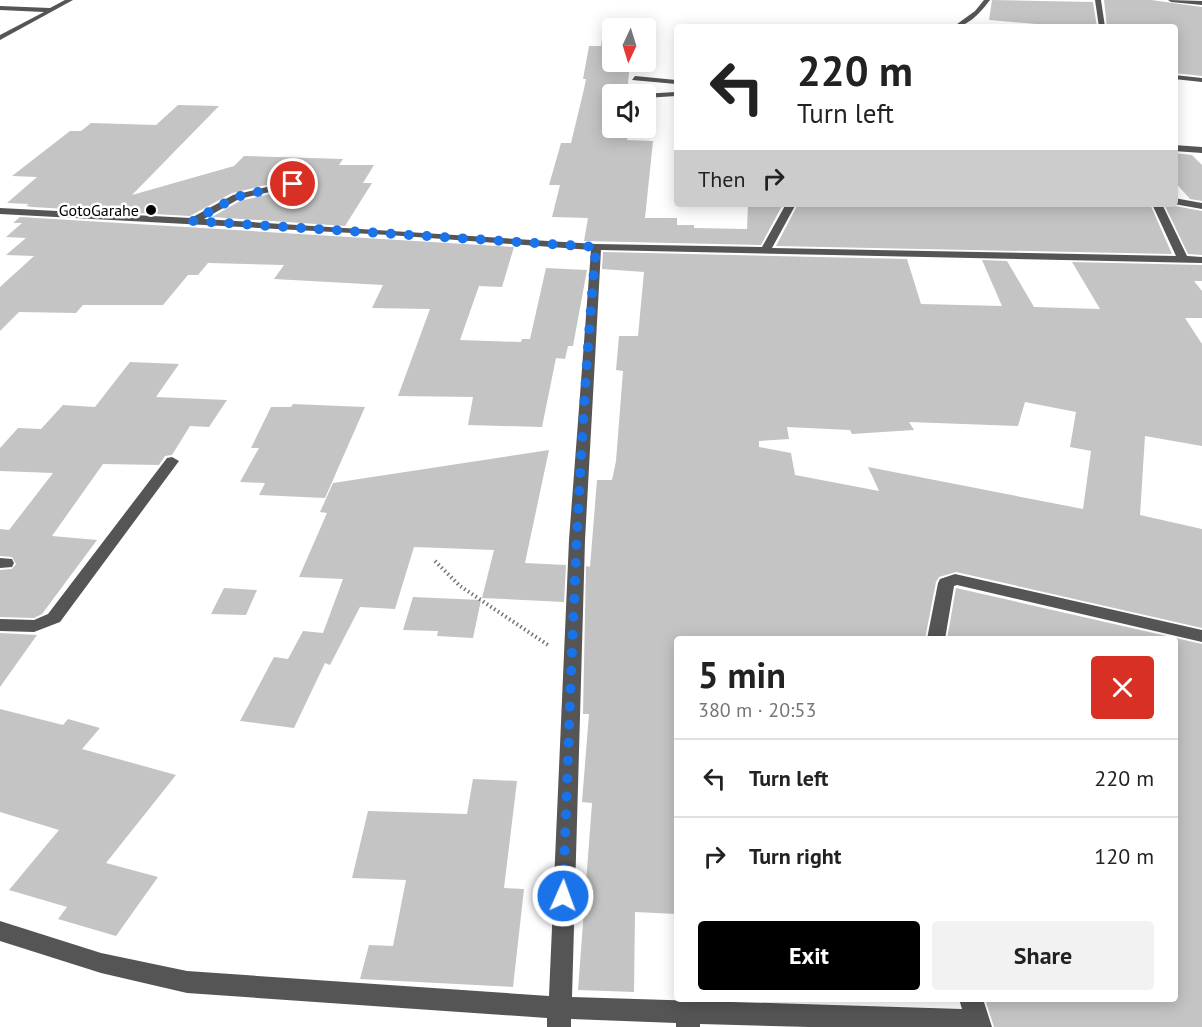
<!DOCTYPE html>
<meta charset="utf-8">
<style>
body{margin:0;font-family:"PT Sans",sans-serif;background:#f2f2f2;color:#222;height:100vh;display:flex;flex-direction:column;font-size:22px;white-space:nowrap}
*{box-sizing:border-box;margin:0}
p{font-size:20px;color:#767676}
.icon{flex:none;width:33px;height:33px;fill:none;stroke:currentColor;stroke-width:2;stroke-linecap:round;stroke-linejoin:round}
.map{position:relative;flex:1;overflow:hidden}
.details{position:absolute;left:674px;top:636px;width:504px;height:366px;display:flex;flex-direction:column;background:#fff;border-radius:6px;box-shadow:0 3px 15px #0003}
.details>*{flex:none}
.top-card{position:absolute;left:674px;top:24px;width:504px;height:183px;border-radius:6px;box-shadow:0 3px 15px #0003;background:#fff;color:#222;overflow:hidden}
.needle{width:39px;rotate:184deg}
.tools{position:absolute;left:602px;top:18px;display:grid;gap:12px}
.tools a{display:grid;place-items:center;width:54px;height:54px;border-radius:6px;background:#fff;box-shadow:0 3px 15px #0003;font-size:30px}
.pin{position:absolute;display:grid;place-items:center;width:51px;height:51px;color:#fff;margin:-26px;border:3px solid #fff;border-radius:50%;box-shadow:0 2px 6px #0007}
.me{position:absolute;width:66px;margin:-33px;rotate:2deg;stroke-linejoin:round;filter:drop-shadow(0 0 4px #0008)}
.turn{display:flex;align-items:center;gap:21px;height:126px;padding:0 24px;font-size:27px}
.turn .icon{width:78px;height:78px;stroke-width:2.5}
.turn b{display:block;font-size:42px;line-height:51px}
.then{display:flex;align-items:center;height:57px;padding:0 24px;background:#0003;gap:12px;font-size:22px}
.round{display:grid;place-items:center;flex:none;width:63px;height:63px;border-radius:6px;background:#f2f2f2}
.headline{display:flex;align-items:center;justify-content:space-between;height:102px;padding:0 24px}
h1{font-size:36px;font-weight:800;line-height:45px}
.cta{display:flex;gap:12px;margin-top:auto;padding:12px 24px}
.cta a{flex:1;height:69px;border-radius:6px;background:#000;color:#fff;font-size:24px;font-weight:800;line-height:69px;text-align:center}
.cta a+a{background:#f2f2f2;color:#222}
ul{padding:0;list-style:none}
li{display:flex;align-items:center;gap:18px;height:78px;padding:0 24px;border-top:2px solid #e0e0e0}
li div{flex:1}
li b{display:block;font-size:22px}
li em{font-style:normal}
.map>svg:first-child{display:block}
.building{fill:#c4c4c4;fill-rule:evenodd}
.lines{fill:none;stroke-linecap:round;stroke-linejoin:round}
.path{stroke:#777;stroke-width:4;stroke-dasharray:1.5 3;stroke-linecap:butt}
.minor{fill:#555;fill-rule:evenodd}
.route{stroke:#1a73e8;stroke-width:10;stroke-dasharray:0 18}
.poi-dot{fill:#000;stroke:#fff;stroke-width:2}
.labels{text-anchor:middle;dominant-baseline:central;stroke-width:5;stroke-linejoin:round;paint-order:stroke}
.far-poi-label{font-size:16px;fill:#000;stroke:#fff;text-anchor:end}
</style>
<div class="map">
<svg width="1202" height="1027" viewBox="0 0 1202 1027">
<rect width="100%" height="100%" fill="#fff"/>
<g class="building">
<path d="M992 0 1093 2 1097 27H1047L1048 25 989 20Z"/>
<path d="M1104 0H1151L1202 7V76L1174 73V27H1107Z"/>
<path d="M604 24 630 25 629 28H612V62H630L627 94H612V128H625L624 133H628L627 140 653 141 645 218H677V225H694V228L747 229 748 204H783L761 245 584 241 588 218 552 217 560 185H549L561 143H571L584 89 586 79H583L589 46H601Z"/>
<path d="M178 105 219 106 132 195 234 166 244 156 343 159 339 165H374L363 183H372L345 226 212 217 240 201 297 188 300 184 292 179 232 193 190 216 32 207 26 206 29 204 7 203 37 177 12 176 70 131H81L91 123 156 125Z"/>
<path d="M1174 153 1192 155 1202 165V201L1190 199 1174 181Z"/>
<path d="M798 204H1150L1172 254 776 246Z"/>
<path d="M1164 204 1202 211V255L1188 254Z"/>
<path d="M20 217 514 247 502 287 479 286 460 340 521 342 522 339H530L546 268 587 270 573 346H568L565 359 556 358 542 427 468 425 473 397 398 396 430 309 372 308 383 285 274 279 284 265 208 263 198 275H188L163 305H83L76 313 19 312 0 331V287L34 256 6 255 26 238 6 237 22 223H13Z"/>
<path d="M603 252 907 259 921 304 1002 306 982 260 1007 261 1034 307 1100 309 1072 262 1202 265V281H1194L1202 291V318H1185L1202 344V446L1145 436 1140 515 1202 529V628L956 572 939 577 936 582 925 639H676V914L635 912 634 992 578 990 592 803 582 802 589 714H583L586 566 590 567 597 480H612L616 461 623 371 616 370 619 336H638L644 272 602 269ZM1025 402 1076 412 1070 447 1091 451 1083 509 868 467 879 491 795 475 791 453 759 447V441L789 439 787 427 850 430 852 434 914 430 909 422 1018 426Z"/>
<path d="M130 362 179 364 156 397 227 400 209 427 190 426 172 455 165 456 159 465 103 464 52 536 97 540 42 614 34 618 0 617V570L12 569 16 564 12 557 0 556V529L9 530 53 473 0 471V448L18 428 41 429 63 405 95 407Z"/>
<path d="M293 404 365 407 325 498 259 495 265 483 240 482 259 448H251L271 407H291Z"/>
<path d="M549 450 525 563 566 565 564 602 482 598 494 550 414 547 395 609 360 607 330 665 325 663 294 728 240 721 274 657 288 659 303 631 323 633 343 579 299 577 327 513 320 512 333 483Z"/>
<path d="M224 588 257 590 246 615 211 614Z"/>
<path d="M956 588 1202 644V1027H994L985 999H1174V639H947Z"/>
<path d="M413 597 481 600 473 638 437 636 438 631 403 630Z"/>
<path d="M0 633 37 635 0 687Z"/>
<path d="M0 709 63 725 68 719 100 728 82 749 176 775 106 863 158 877 116 936 58 919 67 907 9 890 59 830 0 812Z"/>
<path d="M473 779 517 781 504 888 524 889 513 987 360 979 369 945 393 946 406 880 352 878 368 811 467 814Z"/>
</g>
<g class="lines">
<path class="path" d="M435 561 460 586 548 645"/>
<g class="minor">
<path d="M65 0H73L0 40V35L44 12 0 10V6L50 8Z"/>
<path d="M984 0H990C981 12 968 27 953 27L975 11Z"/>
<path d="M1095 0H1101L1105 27H1099Z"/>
<path d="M1168 0 1202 1V5L1171 2Z"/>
<path d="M1174 75 1202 78V82L1174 79Z"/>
<path d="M635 76 676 80V84L632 80Z"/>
<path d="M676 92V96L645 98V94H642Z"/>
<path d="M1174 145 1202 147V153L1174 151Z"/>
<path d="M293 181 298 184 296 186 239 199 204 219 596 244 762 247 786 204H796L772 248 1176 256 1152 204H1162L1187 256 1202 257V263L601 250 585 540 572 997 962 1009 959 999H983L992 1027H809L700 1024V1027H676V1023L571 1019V1027H547V1018L187 993 101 973 0 941V921L101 953 187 971 549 996 569 540 591 250 389 235 0 214V208L191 218 233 195Z"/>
<path d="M1174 198 1202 203V209L1174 204Z"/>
<path d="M172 457 179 461 60 622 34 632 0 631V619L34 620 48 614 167 458Z"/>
<path d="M0 558 12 559 14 563 12 567 0 568Z"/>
<path d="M955 574 1202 630V642L957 585 954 586 945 639H927L938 583 940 579Z"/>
</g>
</g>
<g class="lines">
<path class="route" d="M293 184 236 197 193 221 596 247C577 463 571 679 563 896"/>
</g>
<circle class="poi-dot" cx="151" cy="210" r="6"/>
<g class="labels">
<g class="far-poi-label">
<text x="139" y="210">GotoGarahe</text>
</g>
</g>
</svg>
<div class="tools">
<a><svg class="needle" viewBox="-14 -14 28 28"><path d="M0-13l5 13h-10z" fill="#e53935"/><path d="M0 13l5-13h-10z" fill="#767676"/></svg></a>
<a><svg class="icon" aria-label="sound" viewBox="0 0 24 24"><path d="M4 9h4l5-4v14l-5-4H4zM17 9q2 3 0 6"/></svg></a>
</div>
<div class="pin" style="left:293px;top:184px;background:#d93025"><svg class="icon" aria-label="arrive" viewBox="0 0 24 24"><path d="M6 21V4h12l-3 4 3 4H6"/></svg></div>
<svg class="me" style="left:563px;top:896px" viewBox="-20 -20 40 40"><circle r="17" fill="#1a73e8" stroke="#fff" stroke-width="3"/><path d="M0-11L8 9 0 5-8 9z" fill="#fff"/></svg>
<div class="top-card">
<div class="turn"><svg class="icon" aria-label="left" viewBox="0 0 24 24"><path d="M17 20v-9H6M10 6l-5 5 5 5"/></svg><div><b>220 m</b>Turn left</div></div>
<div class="then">Then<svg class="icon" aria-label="right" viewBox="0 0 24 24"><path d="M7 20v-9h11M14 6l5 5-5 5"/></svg></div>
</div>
<section class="details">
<div class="headline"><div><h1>5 min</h1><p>380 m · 20:53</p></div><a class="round" style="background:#d93025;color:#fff"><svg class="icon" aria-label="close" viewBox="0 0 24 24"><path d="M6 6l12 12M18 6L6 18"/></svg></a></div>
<ul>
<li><svg class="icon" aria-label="left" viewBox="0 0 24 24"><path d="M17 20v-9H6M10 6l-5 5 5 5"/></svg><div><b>Turn left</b></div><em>220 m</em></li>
<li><svg class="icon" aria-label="right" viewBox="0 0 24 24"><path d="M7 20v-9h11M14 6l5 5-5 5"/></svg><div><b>Turn right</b></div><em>120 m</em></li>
</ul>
<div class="cta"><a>Exit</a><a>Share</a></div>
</section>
</div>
